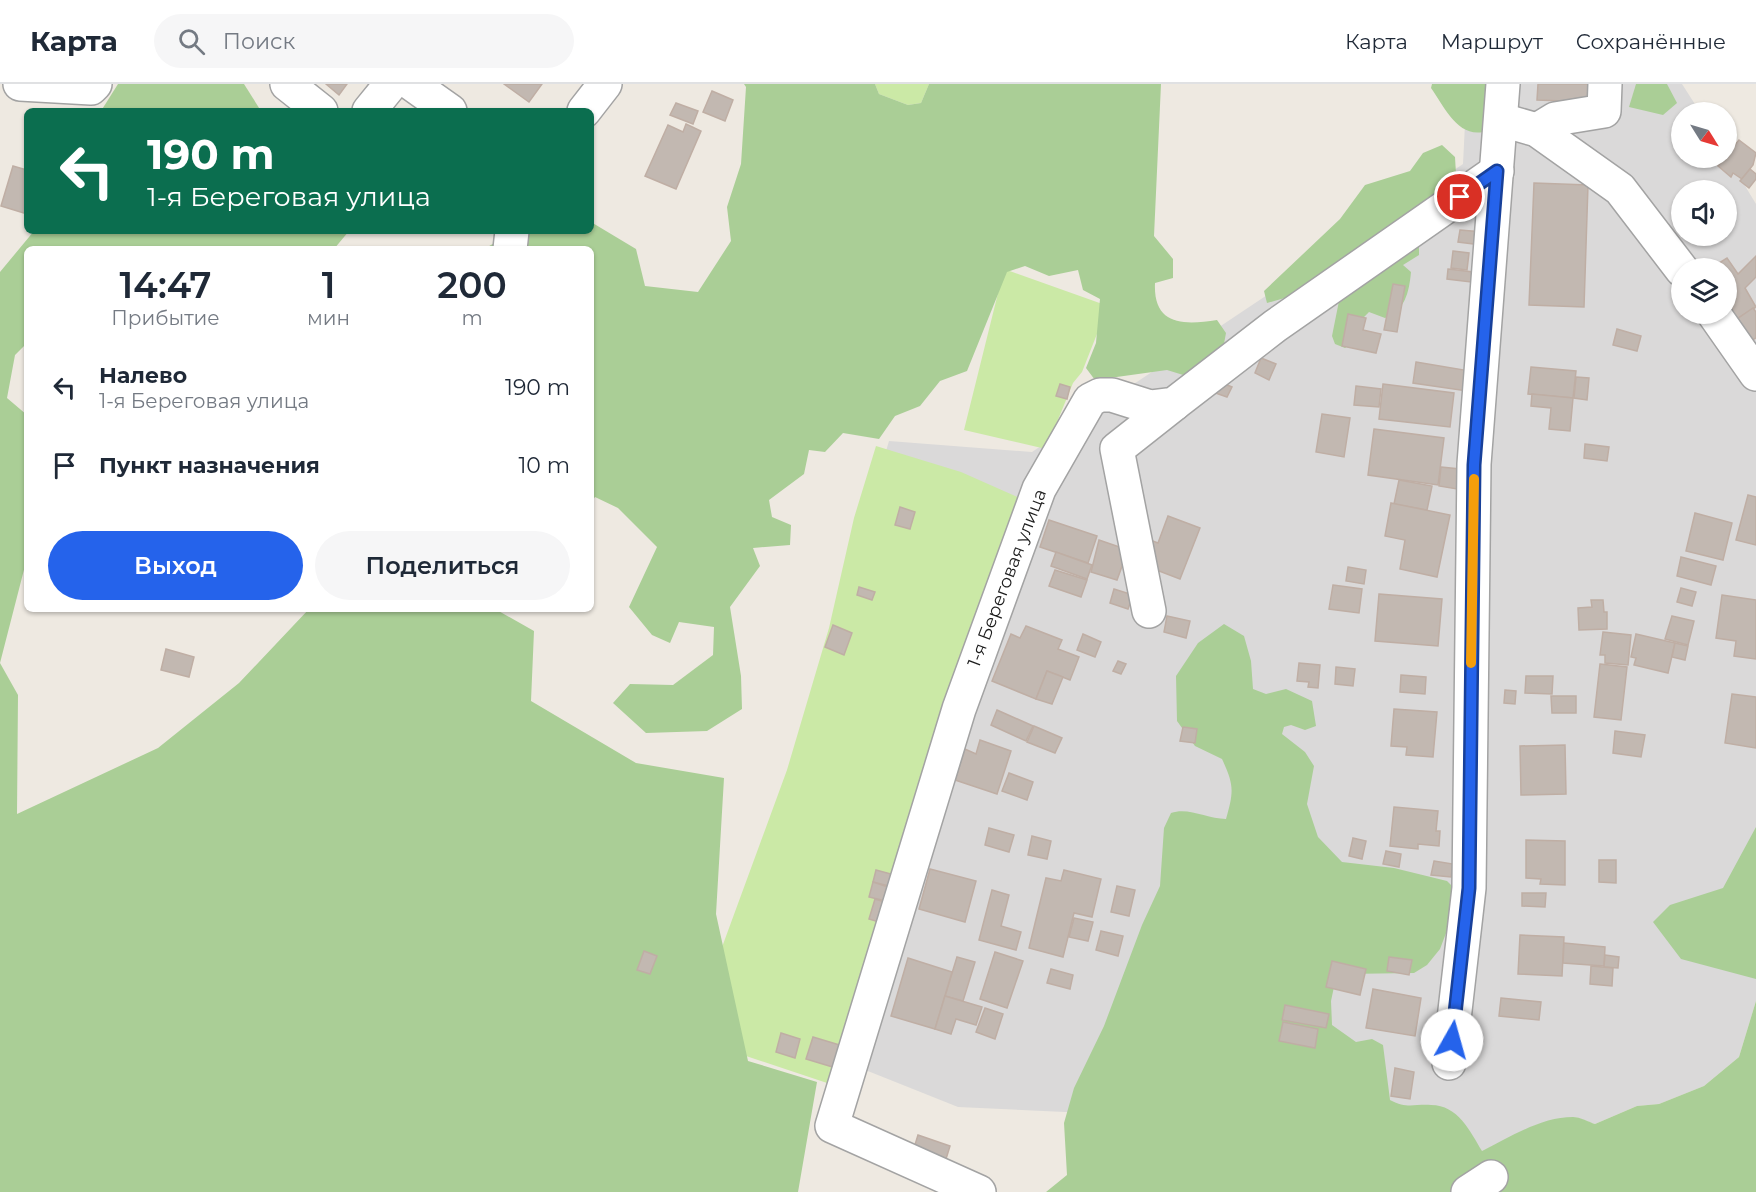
<!DOCTYPE html>
<html lang="ru">
<meta charset="utf-8">
<style>
body{margin:0;font-family:Montserrat,sans-serif;background:#f6f6f7;color:#1f2937;height:100vh;display:flex;flex-direction:column;font-size:22px;white-space:nowrap}
*{box-sizing:border-box;margin:0}
p{font-size:20px;color:#747a83}
.icon{flex:none;width:33px;height:33px;fill:none;stroke:currentColor;stroke-width:2;stroke-linecap:round;stroke-linejoin:round}
.map{position:relative;flex:1;overflow:hidden}
.details{position:absolute;left:24px;top:162px;width:570px;height:366px;display:flex;flex-direction:column;background:#fff;border-radius:9px;box-shadow:0 2px 4px #0004}
.details>*{flex:none}
.top-card{position:absolute;left:24px;top:24px;width:570px;height:126px;border-radius:9px;box-shadow:0 2px 4px #0004;background:#0b6e4f;color:#fff;overflow:hidden}
.needle{width:39px;rotate:127deg}
.fabs{position:absolute;left:1671px;top:18px;display:grid;gap:12px}
.fabs a{display:grid;place-items:center;width:66px;height:66px;border-radius:50%;background:#fff;box-shadow:0 2px 4px #0004;font-size:30px}
.pin{position:absolute;display:grid;place-items:center;width:51px;height:51px;color:#fff;margin:-26px;border:3px solid #fff;border-radius:50%;box-shadow:0 2px 6px #0007}
.me{position:absolute;width:66px;margin:-33px;rotate:7deg;stroke-linejoin:round;filter:drop-shadow(0 0 4px #0008)}
.turn{display:flex;align-items:center;gap:21px;height:126px;padding:0 24px;font-size:27px}
.turn .icon{width:78px;height:78px;stroke-width:2.5}
.turn b{display:block;font-size:42px;line-height:51px}
.eta{display:flex;justify-content:space-evenly;align-items:center;height:102px;text-align:center}
.eta b{font-size:36px;font-weight:600;line-height:42px}
.primary-button{display:flex;gap:12px;margin-top:auto;padding:12px 24px}
.primary-button a{flex:1;height:69px;border-radius:36px;background:#2563eb;color:#fff;font-size:24px;font-weight:600;line-height:69px;text-align:center}
.primary-button a+a{background:#f6f6f7;color:#1f2937}
ul{padding:0;list-style:none}
li{display:flex;align-items:center;gap:18px;height:78px;padding:0 24px}
li div{flex:1}
li b{display:block;font-size:22px}
li em{font-style:normal}
header{display:flex;align-items:center;gap:36px;box-sizing:border-box;height:84px;padding:0 30px;background:#fff;border-bottom:2px solid #e0e1e3}
header strong{font-size:28px}
nav{display:flex;gap:33px;margin-inline-start:auto;font-size:21px}
.search{width:420px;height:54px;background:#f6f6f7;display:flex;align-items:center;gap:15px;box-sizing:border-box;padding:0 21px;border-radius:33px;color:#747a83;font-size:22px}
.map>svg:first-child{display:block}
.residential{fill:#dad9d9;fill-rule:evenodd}
.grass{fill:#cbe9a6}
.forest{fill:#aace96}
.building{fill:#c2b8b1;stroke:#bfaea4;stroke-width:1.5}
.lines{fill:none;stroke-linecap:round;stroke-linejoin:round}
.minor-casing{stroke:#a3a3a3;stroke-width:36}
.minor{stroke:#fff;stroke-width:33}
.route-casing{stroke:#184099;stroke-width:15}
.route{stroke:#2563eb;stroke-width:10}
.slow{stroke:#f59e0b;stroke-width:10}
.labels{text-anchor:middle;dominant-baseline:central;stroke-width:4.5;stroke-linejoin:round;paint-order:stroke}
.street-label{font-size:18px;fill:#1c1c1c;stroke:#fff}
</style>
<header>
<strong>Карта</strong>
<div class="search"><svg class="icon" aria-label="search" viewBox="0 0 24 24"><circle cx="10" cy="10" r="6"/><path d="M15 15l6 6"/></svg>Поиск</div>
<nav><a>Карта</a><a>Маршрут</a><a>Сохранённые</a></nav>
</header>
<div class="map">
<svg width="1756" height="1108" viewBox="0 0 1756 1108">
<rect width="100%" height="100%" fill="#eee9e1"/>
<path class="residential" d="M1467 0H1682L1700 28H1682V74L1727 72 1756 120V917L1739 973 1704 1002 1659 1020 1637 1022 1595 1040 1575 1033 1536 1041 1482 1067 1392 1043 958 1023 720 928 889 357 1032 368 1463 80ZM1682 106H1726V152H1682ZM1682 184H1726V230H1682Z"/>
<g class="grass">
<path d="M875 0H929L921 19 908 21 879 10Z"/>
<path d="M1004 185 1108 222 1082 288 1073 299 1046 365 964 346Z"/>
<path d="M876 362 961 388 1024 416 836 1002 719 963 707 904 787 686 829 544 854 434Z"/>
</g>
<g class="forest">
<path d="M118 0H244L261 27H101Z"/>
<path d="M744 0H875L879 10 908 21 921 19 929 0H1161L1154 152 1173 175V194L1155 199C1153 242 1184 241 1217 236L1226 249 1223 265 1193 294 1167 286 1095 296 1086 284 1096 259 1100 215 1083 206 1078 186 1049 192 1025 182 1007 188 967 287 940 297 920 322 895 332 879 355 843 349 825 368 809 366 804 390 769 416 772 433 791 441 790 461 753 464 760 482 730 523 741 592 742 625 707 647 646 649 613 619 630 600 673 601 713 571 714 543 679 538 670 559 652 551 629 523 657 463 618 424 595 413 591 419V165H484L515 147H591V138L636 165 645 202 698 208 731 157 727 123 741 80 746 3Z"/>
<path d="M1432 0H1497L1483 48C1457 53 1444 22 1431 4Z"/>
<path d="M1636 0H1667L1677 19 1663 31 1629 23Z"/>
<path d="M1442 61 1455 73 1456 90 1444 105 1295 211 1267 219 1264 207 1340 135 1365 101 1410 87 1423 69Z"/>
<path d="M34 147H349L334 165H27V259L15 271 7 314 27 331V474L0 579 18 611 17 730 158 664 239 599 309 525H495L534 547 531 617 636 679 724 694 716 830 748 977 817 998 798 1108H0V188Z"/>
<path d="M1419 160V171L1403 181 1411 188C1409 209 1405 226 1385 234L1369 228 1358 239 1352 259 1345 264 1335 260 1332 252 1340 212Z"/>
<path d="M1224 540 1244 552 1251 577 1253 605 1266 610 1286 605 1312 617 1316 642 1305 646 1291 641 1284 643 1282 650 1305 668 1314 682 1307 720 1318 753 1342 778 1394 784 1447 797 1451 801 1453 814 1451 836 1440 865 1427 881 1414 889 1345 890 1335 898 1331 917 1332 941 1356 958 1372 955 1383 961 1390 1016C1407 1025 1413 1020 1431 1021 1458 1021 1470 1047 1482 1067 1510 1053 1541 1033 1573 1033 1580 1033 1589 1038 1595 1040L1637 1022 1659 1020 1704 1002 1739 973 1756 917V1108H1046L1067 1091 1064 1039 1074 1004 1104 942 1142 841 1160 802 1164 744 1171 729C1189 723 1207 735 1226 735 1234 707 1234 701 1222 675L1195 662 1177 637 1176 592 1198 559Z"/>
<path d="M1756 743V895L1681 875 1653 838 1670 821 1723 804Z"/>
</g>
<g class="building">
<path d="M326 0H347L339 11Z"/>
<path d="M504 0H542L529 18Z"/>
<path d="M1538 0H1592L1591 18 1537 16Z"/>
<path d="M712 7 733 16 725 37 703 28Z"/>
<path d="M676 19 698 27 693 40 670 31Z"/>
<path d="M686 40 701 47 676 105 645 92 668 41 683 48Z"/>
<path d="M1739 56 1756 69 1753 81 1742 95 1733 89 1731 93 1718 82Z"/>
<path d="M13 82 27 86V130L1 122Z"/>
<path d="M1750 85 1756 90V95L1749 104 1740 97Z"/>
<path d="M1534 99 1588 101 1584 223 1529 221Z"/>
<path d="M1460 146 1483 148 1481 161 1458 158Z"/>
<path d="M1453 167 1469 169 1467 186 1451 184Z"/>
<path d="M1756 172V193L1745 204 1756 223 1737 235 1726 220V184H1711L1727 174 1738 190Z"/>
<path d="M1448 185 1473 188 1471 198 1447 195Z"/>
<path d="M1393 200 1405 202 1397 248 1384 246Z"/>
<path d="M1753 224 1756 228V254L1751 257 1737 235Z"/>
<path d="M1348 230 1366 234 1363 246 1381 250 1376 269 1342 262Z"/>
<path d="M1617 245 1641 252 1637 267 1613 261Z"/>
<path d="M1261 274 1276 280 1269 296 1255 289Z"/>
<path d="M1416 278 1470 287 1467 307 1413 299Z"/>
<path d="M1531 283 1576 287 1573 314 1528 310Z"/>
<path d="M1576 293 1589 294 1587 316 1574 314Z"/>
<path d="M1217 297 1232 303 1227 313 1207 306Z"/>
<path d="M1060 300 1070 303 1067 315 1056 312Z"/>
<path d="M1383 300 1454 309 1450 343 1379 335Z"/>
<path d="M1356 302 1381 305 1379 323 1354 321Z"/>
<path d="M1532 310 1573 314 1570 347 1549 345 1551 324 1531 322Z"/>
<path d="M1322 330 1350 334 1344 373 1316 368Z"/>
<path d="M1374 345 1444 354 1438 401 1368 391Z"/>
<path d="M1585 360 1609 363 1607 377 1584 374Z"/>
<path d="M1441 383 1460 385 1457 405 1439 402Z"/>
<path d="M1399 396 1432 402 1427 426 1394 420Z"/>
<path d="M1748 411 1756 413V461L1736 456Z"/>
<path d="M1391 419 1450 431 1437 493 1400 485 1405 456 1385 452Z"/>
<path d="M900 423 915 428 910 445 895 441Z"/>
<path d="M1695 429 1732 439 1723 476 1686 467Z"/>
<path d="M1168 432 1200 444 1180 495 1146 482 1145 454 1158 459Z"/>
<path d="M1049 436 1097 452 1088 479 1040 463Z"/>
<path d="M1099 456 1128 466 1117 496 1091 488Z"/>
<path d="M1056 468 1092 481 1087 495 1051 482Z"/>
<path d="M1681 473 1716 482 1711 501 1677 492Z"/>
<path d="M1348 483 1366 486 1364 500 1346 497Z"/>
<path d="M1055 486 1087 496 1081 513 1049 502Z"/>
<path d="M1333 501 1362 505 1359 529 1329 525Z"/>
<path d="M859 503 875 508 872 516 857 511Z"/>
<path d="M1681 504 1696 508 1692 522 1677 518Z"/>
<path d="M1114 505 1133 511 1128 525 1110 519Z"/>
<path d="M1379 510 1442 515 1438 562 1375 557Z"/>
<path d="M1722 511 1756 516V575L1734 572 1736 557 1716 554Z"/>
<path d="M1591 516H1603L1604 528H1607V545L1579 546 1578 524 1592 523Z"/>
<path d="M1167 532 1190 537 1186 554 1164 548Z"/>
<path d="M1672 532 1694 537 1688 561 1665 555Z"/>
<path d="M833 541 852 549 844 571 825 563Z"/>
<path d="M1026 542 1062 556 1058 565 1079 573 1070 596 1047 587 1036 615 992 597 1011 550 1020 554Z"/>
<path d="M1603 548 1631 551 1628 581 1605 579V571H1600Z"/>
<path d="M1083 550 1101 558 1095 573 1077 566Z"/>
<path d="M1636 550 1675 559 1668 589 1634 581 1636 574 1631 573Z"/>
<path d="M1675 559 1688 562 1685 576 1672 573Z"/>
<path d="M166 565 194 573 189 593 161 586Z"/>
<path d="M1118 577 1126 580 1121 590 1113 587Z"/>
<path d="M1299 579 1320 581 1318 604 1308 603 1309 598 1297 597Z"/>
<path d="M1600 580 1627 583 1621 636 1594 633Z"/>
<path d="M1336 583 1355 585 1353 602 1335 600Z"/>
<path d="M1047 587 1063 593 1052 620 1036 615Z"/>
<path d="M1401 591 1426 593 1425 610 1400 608Z"/>
<path d="M1526 592H1553L1552 610 1525 609Z"/>
<path d="M1505 606 1516 607 1515 620 1504 619Z"/>
<path d="M1732 610 1756 613V664L1725 659Z"/>
<path d="M1551 612H1576V629H1552Z"/>
<path d="M1394 625 1437 628 1433 673 1406 671 1407 663 1391 662Z"/>
<path d="M997 626 1033 642 1026 657 991 641Z"/>
<path d="M1034 642 1062 654 1055 669 1027 658Z"/>
<path d="M1183 643 1197 645 1195 659 1180 657Z"/>
<path d="M1615 647 1645 651 1641 673 1613 669Z"/>
<path d="M980 656 1011 667 997 710 955 696 965 665 976 670Z"/>
<path d="M1565 661 1566 710 1521 711 1520 662Z"/>
<path d="M1009 689 1033 698 1027 716 1002 707Z"/>
<path d="M1394 723 1438 727 1436 747H1440L1439 762 1418 760V765L1390 762Z"/>
<path d="M989 744 1014 751 1009 768 985 761Z"/>
<path d="M1032 752 1051 757 1047 775 1028 771Z"/>
<path d="M1353 754 1366 757 1362 775 1349 772Z"/>
<path d="M1526 756 1565 757V801L1540 800 1541 795 1526 794Z"/>
<path d="M1386 767 1401 770 1399 783 1383 780Z"/>
<path d="M1599 776H1616V799L1599 798Z"/>
<path d="M1434 777 1453 780 1451 793 1431 791Z"/>
<path d="M930 785 976 797 965 838 919 825Z"/>
<path d="M876 786 891 790 889 802 873 798Z"/>
<path d="M1064 786 1101 795 1092 833 1074 829 1063 873 1029 864 1046 794 1061 797Z"/>
<path d="M873 798 894 805 890 818 869 813Z"/>
<path d="M1117 802 1135 806 1129 832 1111 828Z"/>
<path d="M992 806 1009 811 1001 842 1021 848 1016 866 979 856Z"/>
<path d="M1522 809H1546L1545 823 1522 822Z"/>
<path d="M875 815 891 820 886 840 869 835Z"/>
<path d="M1074 834 1093 838 1088 857 1069 853Z"/>
<path d="M1101 847 1123 852 1118 872 1096 866Z"/>
<path d="M1520 851 1564 853 1562 892 1518 890Z"/>
<path d="M1564 859 1605 863 1604 882 1563 879Z"/>
<path d="M644 867 657 872 650 890 637 886Z"/>
<path d="M995 868 1023 877 1007 924 980 915Z"/>
<path d="M1605 871 1619 873 1618 884 1604 883Z"/>
<path d="M957 873 975 878 963 917 945 912Z"/>
<path d="M1389 873 1412 876 1409 891 1387 887Z"/>
<path d="M908 874 952 888 935 945 891 932Z"/>
<path d="M1332 877 1366 885 1360 911 1326 903Z"/>
<path d="M1591 882 1613 884 1612 902 1590 900Z"/>
<path d="M1051 885 1073 891 1070 905 1047 899Z"/>
<path d="M1373 905 1421 914 1415 952 1366 944Z"/>
<path d="M945 912 982 923 976 941 956 935 951 950 935 945Z"/>
<path d="M1501 914 1541 918 1539 936 1499 932Z"/>
<path d="M1285 921 1329 930 1326 944 1282 936Z"/>
<path d="M985 924 1003 930 995 955 976 948Z"/>
<path d="M1283 938 1318 945 1315 964 1279 957Z"/>
<path d="M781 949 800 955 795 974 776 968Z"/>
<path d="M813 953 843 962 836 984 806 975Z"/>
<path d="M1395 984 1414 988 1410 1015 1391 1012Z"/>
<path d="M918 1051 950 1062 946 1075 914 1064Z"/>
</g>
<g class="lines">
<defs>
<g id="minor">
<path d="M20 0 91 4 95 0"/>
<path d="M287 0 321 27"/>
<path d="M412 0 450 27"/>
<path d="M369 27 391 0"/>
<path d="M584 27 605 0"/>
<path d="M1502 36 1537 46 1620 105 1682 186"/>
<path d="M1537 46 1555 35 1604 27 1605 0"/>
<path d="M510 165 512 147"/>
<path d="M1714 230 1756 290"/>
<path d="M1149 527 1117 365 1174 320"/>
<path d="M1449 979 1469 804 1474 380 1503 0"/>
<path d="M979 1108 832 1042 959 625 1039 405 1090 316 1100 311H1112L1150 323 1174 320 1275 242 1497 87"/>
<path d="M1468 1108 1491 1093"/>
</g>
</defs>
<use href="#minor" class="minor-casing"/>
<use href="#minor" class="minor"/>
</g>
<g class="lines">
<defs>
<path id="route" d="M1452 956 1469 804 1474 381 1497 87 1460 113"/>
</defs>
<use href="#route" class="route-casing"/>
<use href="#route" class="route"/>
<path class="slow" d="M1471 579 1474 395"/>
</g>
<g class="labels">
<g class="street-label">
<text transform="translate(1007 494) rotate(-69)">1-я Береговая улица</text>
</g>
</g>
</svg>
<div class="fabs">
<a><svg class="needle" viewBox="-14 -14 28 28"><path d="M0-13l5 13h-10z" fill="#e53935"/><path d="M0 13l5-13h-10z" fill="#747a83"/></svg></a>
<a><svg class="icon" aria-label="sound" viewBox="0 0 24 24"><path d="M4 9h4l5-4v14l-5-4H4zM17 9q2 3 0 6"/></svg></a>
<a><svg class="icon" aria-label="layers" viewBox="0 0 24 24"><path d="M12 4l9 5-9 5-9-5zM3 14l9 5 9-5"/></svg></a>
</div>
<div class="pin" style="left:1460px;top:113px;background:#d93025"><svg class="icon" aria-label="arrive" viewBox="0 0 24 24"><path d="M6 21V4h12l-3 4 3 4H6"/></svg></div>
<svg class="me" style="left:1452px;top:956px" viewBox="-20 -20 40 40"><circle r="19" fill="#fff"/><path d="M0-13L10 11 0 6-10 11z" fill="#2563eb"/></svg>
<div class="top-card">
<div class="turn"><svg class="icon" aria-label="left" viewBox="0 0 24 24"><path d="M17 20v-9H6M10 6l-5 5 5 5"/></svg><div><b>190 m</b>1-я Береговая улица</div></div>
</div>
<section class="details">
<div class="eta">
<div><b>14:47</b><p>Прибытие</p></div>
<div><b>1</b><p>мин</p></div>
<div><b>200</b><p>m</p></div>
</div>
<ul>
<li><svg class="icon" aria-label="left" viewBox="0 0 24 24"><path d="M17 20v-9H6M10 6l-5 5 5 5"/></svg><div><b>Налево</b><p>1-я Береговая улица</p></div><em>190 m</em></li>
<li><svg class="icon" aria-label="arrive" viewBox="0 0 24 24"><path d="M6 21V4h12l-3 4 3 4H6"/></svg><div><b>Пункт назначения</b></div><em>10 m</em></li>
</ul>
<div class="primary-button"><a>Выход</a><a>Поделиться</a></div>
</section>
</div>
